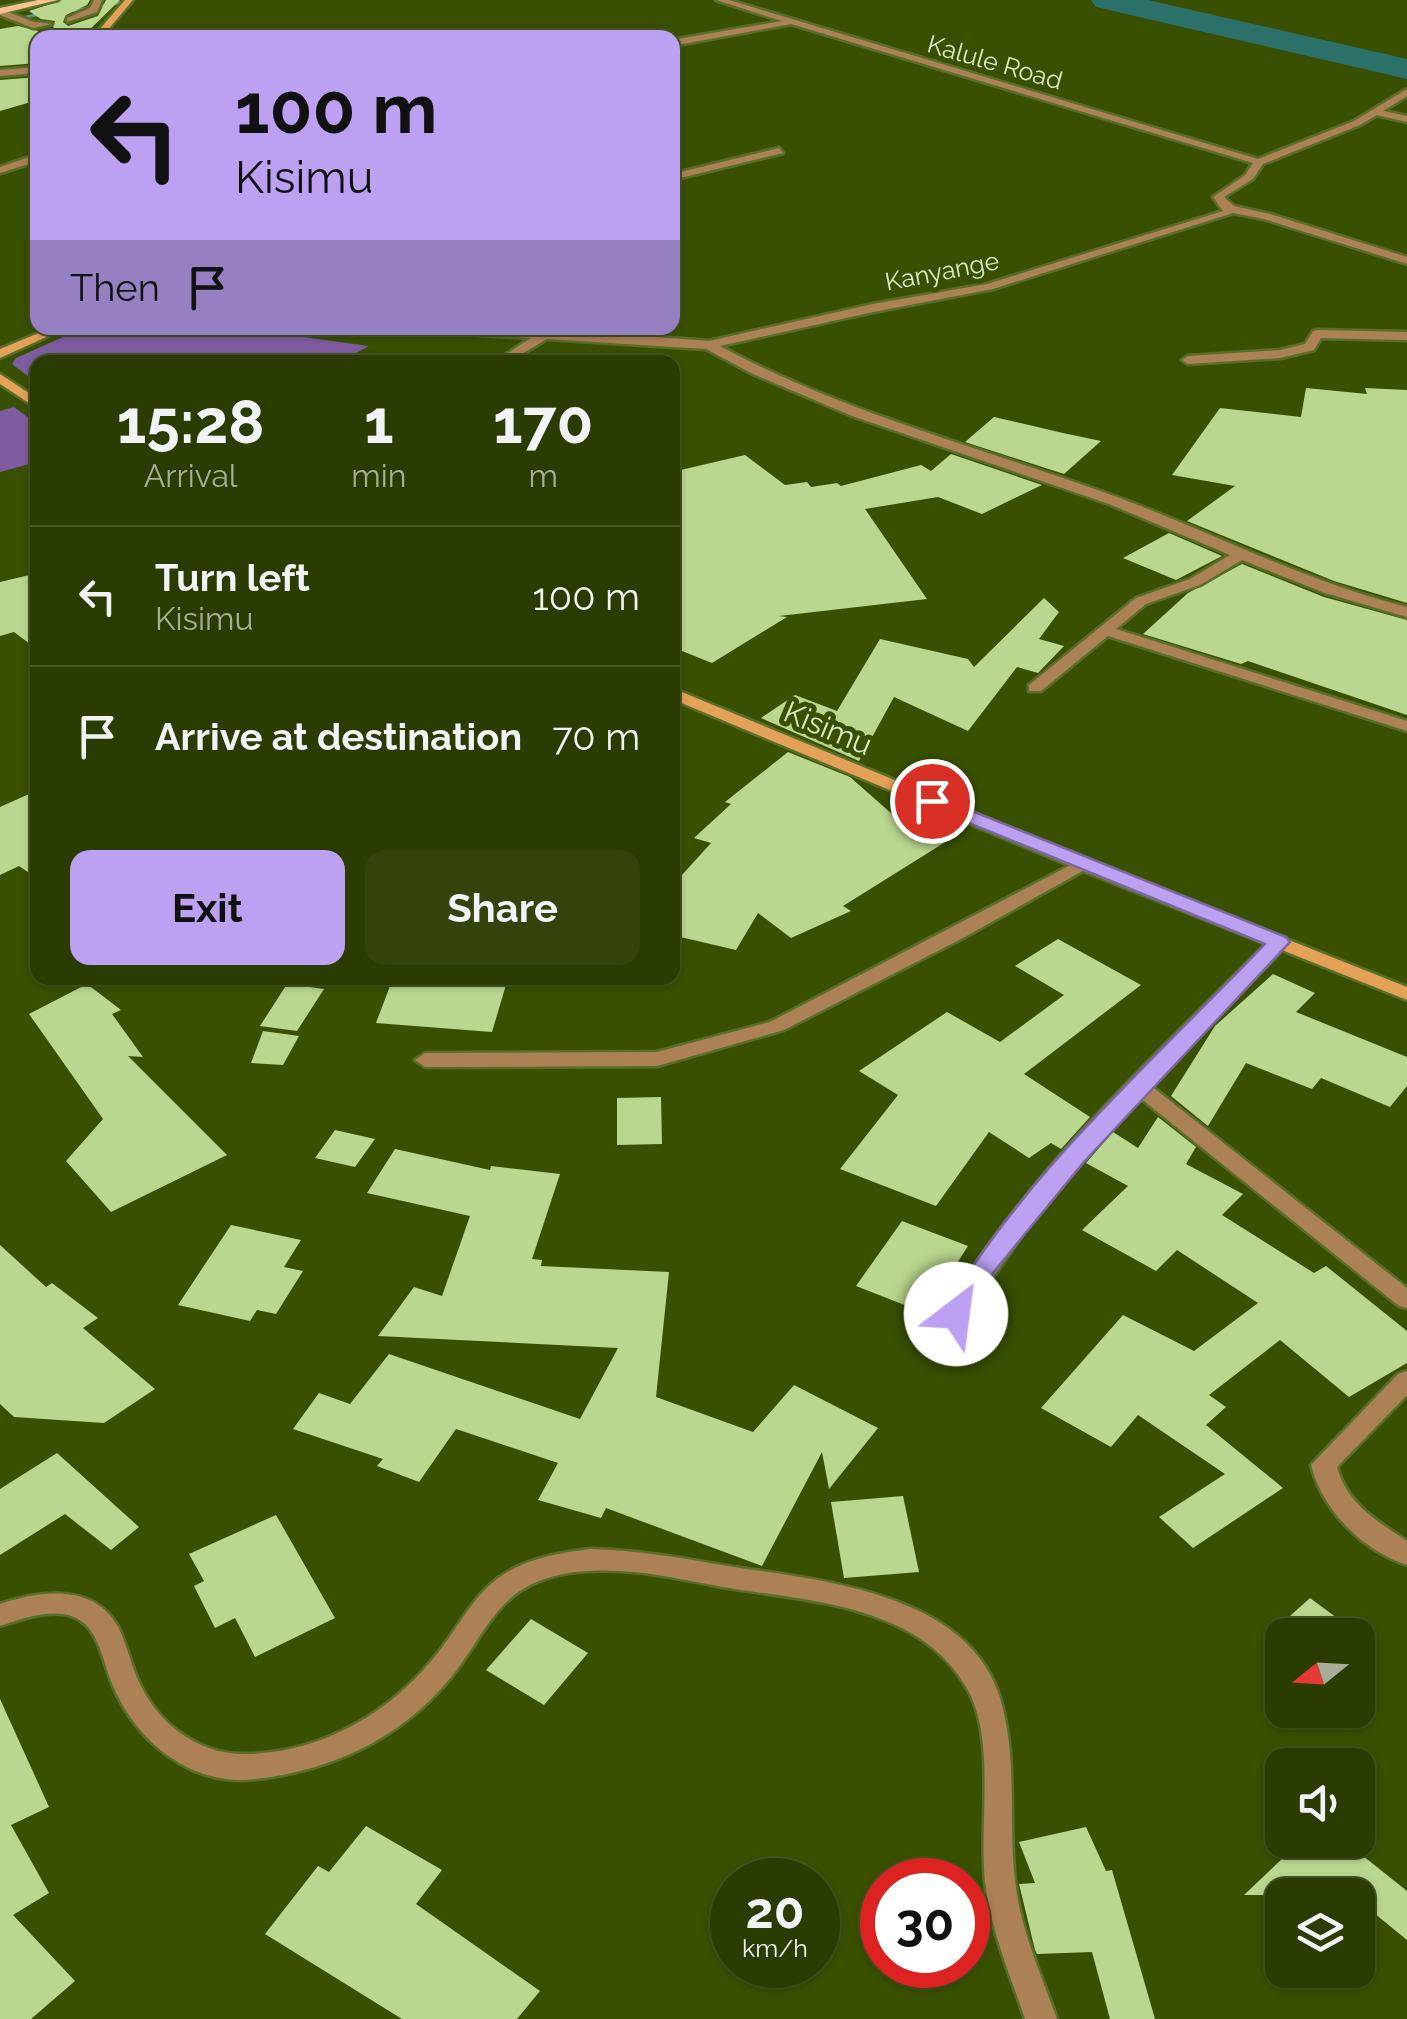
<!DOCTYPE html>
<style>
body{margin:0;font-family:Raleway,sans-serif;background:#33430b;color:#f1f3f6;height:100vh;display:flex;flex-direction:column;font-size:38px;white-space:nowrap}
*{box-sizing:border-box;margin:0}
p{font-size:32px;color:#a6ad99}
.icon{flex:none;width:55px;height:55px;fill:none;stroke:currentColor;stroke-width:2;stroke-linecap:round;stroke-linejoin:round}
.map{position:relative;flex:1;overflow:hidden}
.details{position:absolute;left:30px;top:355px;width:650px;height:630px;display:flex;flex-direction:column;background:#2b3c01;border-radius:20px;box-shadow:0 2px 8px #0004,0 0 0 2px #475623}
.details>*{flex:none}
.guide{position:absolute;left:30px;top:30px;width:650px;height:305px;border-radius:20px;box-shadow:0 2px 8px #0004,0 0 0 2px #475623;background:#bca0f2;color:#111;overflow:hidden}
.needle{width:65px;rotate:252deg}
.tools{position:absolute;left:1265px;top:1618px;display:grid;gap:20px}
.tools a{display:grid;place-items:center;width:110px;height:110px;border-radius:20px;background:#2b3c01;box-shadow:0 2px 8px #0004,0 0 0 2px #475623;font-size:50px}
.speed{position:absolute;left:710px;top:1858px;display:flex;gap:20px;font-size:50px;font-weight:700;text-align:center}
.speed>*{display:grid;place-content:center;width:130px;height:130px;border-radius:50%;background:#2b3c01;box-shadow:0 2px 8px #0004,0 0 0 2px #475623;line-height:1}
.speed small{font-size:25px;font-weight:400}
.speed .limit{border:15px solid #d22;background:#fff;color:#111}
.pin{position:absolute;display:grid;place-items:center;width:85px;height:85px;color:#fff;margin:-42px;border:5px solid #fff;border-radius:50%;box-shadow:0 2px 10px #0007}
.me{position:absolute;width:110px;margin:-55px;rotate:30deg;stroke-linejoin:round;filter:drop-shadow(0 0 8px #0008)}
.turn{display:flex;align-items:center;gap:35px;height:210px;padding:0 40px;font-size:45px}
.turn .icon{width:130px;height:130px;stroke-width:2.5}
.turn b{display:block;font-size:70px;line-height:85px}
.then{display:flex;align-items:center;height:95px;padding:0 40px;background:#0003;gap:20px;font-size:38px}
.eta{display:flex;justify-content:space-evenly;align-items:center;height:170px;text-align:center}
.eta b{font-size:60px;font-weight:700;line-height:70px}
.cta{display:flex;gap:20px;margin-top:auto;padding:20px 40px}
.cta a{flex:1;height:115px;border-radius:20px;background:#bca0f2;color:#111;font-size:40px;font-weight:700;line-height:115px;text-align:center}
.cta a+a{background:#33430b;color:#f1f3f6}
ul{padding:0;list-style:none}
li{display:flex;align-items:center;gap:30px;height:140px;padding:0 40px;border-top:2px solid #475623}
li div{flex:1}
li b{display:block;font-size:38px}
li em{font-style:normal}
.map>svg:first-child{display:block}
.built{fill:#3f5900}
.green{fill:#7e5ca0}
.lines{fill:none;stroke-linecap:round;stroke-linejoin:round}
.stream{fill:#609585;fill-rule:evenodd}
.river{fill:#2b7069;fill-rule:evenodd}
.building{fill:#bad78f}
.lane-casing{stroke:#596f29;stroke-width:5}
.street-casing{stroke:#596f29;stroke-width:5}
.secondary-casing{stroke:#596f29;stroke-width:5}
.primary-casing{stroke:#596f29;stroke-width:5}
.lane{fill:#ac8156;fill-rule:evenodd}
.street{fill:#ac8156;fill-rule:evenodd}
.secondary{fill:#e4a158;fill-rule:evenodd}
.primary{fill:#f6c28e;fill-rule:evenodd}
.route{fill:#bca0f2;stroke:#7a689d;stroke-width:2.5}
.labels{text-anchor:middle;dominant-baseline:central;stroke-width:10;stroke-linejoin:round;paint-order:stroke}
.far-street-label{font-size:25px;fill:#dbebc7;stroke:#395001}
.street-label{font-size:30px;fill:#dbebc7;stroke:#395001}
</style>
<div class="map">
<svg width="1407" height="2019" viewBox="0 0 1407 2019">
<rect width="100%" height="100%" fill="#395001"/>
<path class="built" d="M116 0H126L86 37H15L0 26V20Z"/>
<g class="green">
<path d="M83 328H238L369 346 339 362H38L37 383 12 364 16 358Z"/>
<path d="M14 407 37 424V462L0 472V411Z"/>
</g>
<g class="lines">
<g class="stream">
<path d="M120 1 122 4 74 12 71 10Z"/>
<path d="M47 11 49 14 13 21 10 19Z"/>
</g>
<path class="river" d="M1091 0H1148L1407 59V79L1096 7Z"/>
</g>
<g class="building">
<path d="M62 0H90L87 5 66 15 63 22 68 26 98 16 106 0H120L81 38H68L53 27 55 21 41 19 29 11Z"/>
<path d="M18 26 38 31V63L0 66V29Z"/>
<path d="M38 77V100L0 111V80Z"/>
<path d="M1306 388 1367 394 1365 388 1407 390V603L1334 581 1187 521 1235 486 1172 475 1220 408 1301 417Z"/>
<path d="M994 417 1063 433 1101 441 1064 474 965 442Z"/>
<path d="M951 454 1042 485 982 514 938 497 865 509 927 599 779 616 787 617 712 663 672 647V472L745 455 785 485 807 482 811 487 837 483 841 486 921 465 931 471Z"/>
<path d="M1169 533 1222 556 1176 580 1123 558Z"/>
<path d="M1242 564 1324 597 1407 620V715L1248 661 1241 664 1143 634 1188 593Z"/>
<path d="M38 573V650L14 632 0 636V582Z"/>
<path d="M1044 598 1059 612 1039 639 1064 646 1038 673 1017 667 968 731 894 697 859 761 761 718 795 695 837 711 880 639 968 659 974 667Z"/>
<path d="M788 752 850 777 892 814 947 841 843 906 851 911 791 938 758 913 736 950 672 935V886L711 843 694 838 731 804 725 802Z"/>
<path d="M38 790V879L19 866 0 875V807Z"/>
<path d="M1058 939 1141 985 1024 1074 1090 1117 1061 1149 1051 1143 1029 1158 989 1132 936 1206 840 1169 898 1095 859 1071 947 1012 1000 1042 1064 995 1015 966Z"/>
<path d="M1273 974 1315 993 1296 1012 1407 1057V1086L1390 1107 1321 1078 1312 1089 1246 1063 1208 1126 1171 1096 1215 1026Z"/>
<path d="M393 978H508L492 1032 376 1023Z"/>
<path d="M87 984 121 1010 112 1014 143 1057 128 1056 227 1155 111 1212 66 1161 103 1119 29 1014Z"/>
<path d="M287 984 324 989 297 1031 260 1026Z"/>
<path d="M263 1031 299 1036 283 1065 251 1063Z"/>
<path d="M661 1097 662 1144 617 1145V1098Z"/>
<path d="M1158 1117 1196 1147 1186 1164 1243 1194 1222 1215 1314 1273 1326 1266 1407 1331V1363L1349 1397 1280 1340 1209 1395 1226 1407 1206 1425 1283 1488 1193 1548 1159 1517 1225 1474 1138 1415 1111 1447 1041 1408 1123 1315 1194 1351 1258 1303 1177 1250 1156 1271 1082 1230 1128 1186 1086 1163 1113 1132 1138 1148Z"/>
<path d="M335 1130 375 1139 355 1167 315 1158Z"/>
<path d="M395 1149 490 1170 491 1166 560 1174 532 1259 542 1260 541 1266 669 1272 656 1397 753 1432 794 1385 878 1428 829 1489 822 1452 762 1566 606 1508 601 1518 538 1500 558 1463 456 1429 419 1482 377 1466 383 1459 293 1429 319 1393 350 1404 389 1354 580 1419 618 1348 378 1336 414 1287 442 1296 470 1216 367 1193Z"/>
<path d="M902 1221 968 1246 925 1313 856 1286Z"/>
<path d="M231 1225 301 1240 284 1267 303 1271 276 1314 257 1310 250 1321 178 1305Z"/>
<path d="M0 1245 46 1287 52 1283 98 1318 83 1328 155 1389 104 1423 14 1417 0 1404Z"/>
<path d="M57 1453 139 1527 111 1550 65 1514 0 1555V1489Z"/>
<path d="M903 1496 919 1572 844 1578 831 1502Z"/>
<path d="M276 1515 335 1618 255 1657 235 1618 215 1628 194 1586 204 1581 189 1554Z"/>
<path d="M1310 1598 1360 1635H1269Z"/>
<path d="M531 1619 588 1653 544 1705 486 1670Z"/>
<path d="M0 1699 49 1807 11 1825 49 1893 13 1915 75 1981 31 2019H0Z"/>
<path d="M366 1826 442 1870 416 1904 540 1991 517 2019H402L265 1934 318 1866 329 1872Z"/>
<path d="M1086 1827 1106 1871 1112 1870 1155 2019H1110L1092 1952 1037 1954 1035 1950 1019 1884 1035 1883 1019 1842Z"/>
<path d="M1302 1840H1343L1407 1891V1940L1358 1900V1895H1244Z"/>
</g>
<g class="lines">
<defs>
<g id="lane">
<path d="M94 0H102L97 12 67 22V18L90 8Z"/>
<path d="M0 9 34 22 52 24 33 28 0 15Z"/>
</g>
<g id="street">
<path d="M716 0H729L1258 159 1354 121 1407 89V96L1383 111 1407 116V122L1377 115 1360 125 1263 164 1253 179 1224 197 1234 206 1270 214 1407 257V264L1264 219 1233 213 993 289 873 312 720 346C846 414 983 448 1117 497 1214 533 1306 582 1407 607V617L1325 593 1242 560 1200 585 1146 604 1116 629 1407 721V731L1108 636 1041 691H1029V685L1136 598 1190 579 1230 555 1109 504 852 416 753 374 706 349 547 339 508 362H494L531 338 416 331 414 328 549 329 709 341 873 304 987 284 1223 211 1213 197 1245 175 1253 163 791 24 672 46V40L782 21Z"/>
<path d="M38 67V73L0 76V70Z"/>
<path d="M779 148 783 153 672 180V174Z"/>
<path d="M38 154V161L0 173V167Z"/>
<path d="M1317 330 1407 332V340L1321 338 1314 350 1280 358 1188 364 1182 360 1188 356 1280 350 1305 344 1313 331Z"/>
<path d="M1082 859 1091 864 1088 868 963 938 784 1030 657 1066 425 1067 415 1060 425 1053 657 1052 770 1022Z"/>
<path d="M1279 936 1286 938 1289 942 1286 946 1150 1085 1407 1288V1308L1399 1306 1139 1097 1032 1220 964 1320H948L944 1314C1028 1169 1156 1056 1272 938Z"/>
<path d="M1407 1371V1395L1337 1467C1347 1504 1377 1521 1407 1541V1565C1362 1550 1323 1511 1311 1465L1398 1374Z"/>
<path d="M590 1549C637 1550 681 1558 727 1566 818 1580 968 1592 1000 1698 1018 1758 1008 1819 1015 1880 1020 1929 1041 1974 1057 2019H1025C1010 1974 990 1929 985 1881 979 1825 995 1745 970 1694 952 1659 922 1635 886 1621 835 1600 777 1596 723 1587 679 1579 634 1568 588 1571 566 1572 543 1577 523 1589 495 1606 480 1638 461 1664 413 1732 338 1770 256 1779 190 1787 134 1740 111 1681 102 1659 99 1628 74 1617 52 1608 21 1619 0 1626V1604C39 1591 92 1583 117 1625 127 1643 130 1663 139 1682 158 1724 199 1755 246 1754 323 1753 394 1711 440 1650 459 1626 472 1598 497 1579 523 1559 558 1553 590 1549Z"/>
</g>
<g id="secondary">
<path d="M125 0H133L101 38H92Z"/>
<path d="M51 328H66L0 358V349Z"/>
<path d="M0 374 38 399V409L0 384Z"/>
<path d="M672 688 1088 860 1407 987V1000L1076 868 672 699Z"/>
</g>
<path id="primary" d="M38 0H58L0 14V8Z"/>
</defs>
<use href="#lane" class="lane-casing"/>
<use href="#street" class="street-casing"/>
<use href="#secondary" class="secondary-casing"/>
<use href="#primary" class="primary-casing"/>
<use href="#lane" class="lane"/>
<use href="#street" class="street"/>
<use href="#secondary" class="secondary"/>
<use href="#primary" class="primary"/>
</g>
<path class="route" d="M932 795 1286 937 1290 942 1083 1163 993 1273 965 1320H947L943 1314C1022 1175 1155 1059 1265 944L925 805V797Z"/>
<g class="labels">
<g class="far-street-label">
<text transform="translate(995 62) rotate(16)">Kalule Road</text>
<text transform="translate(942 271) rotate(-11)">Kanyange</text>
</g>
<g class="street-label">
<text transform="translate(828 728) rotate(23)">Kisimu</text>
</g>
</g>
</svg>
<div class="tools">
<a><svg class="needle" viewBox="-14 -14 28 28"><path d="M0-13l5 13h-10z" fill="#e53935"/><path d="M0 13l5-13h-10z" fill="#a6ad99"/></svg></a>
<a><svg class="icon" aria-label="sound" viewBox="0 0 24 24"><path d="M4 9h4l5-4v14l-5-4H4zM17 9q2 3 0 6"/></svg></a>
<a><svg class="icon" aria-label="layers" viewBox="0 0 24 24"><path d="M12 4l9 5-9 5-9-5zM3 14l9 5 9-5"/></svg></a>
</div>
<div class="speed"><div>20<small>km/h</small></div><div class="limit">30</div></div>
<div class="pin" style="left:932px;top:801px;background:#d93025"><svg class="icon" aria-label="arrive" viewBox="0 0 24 24"><path d="M6 21V4h12l-3 4 3 4H6"/></svg></div>
<svg class="me" style="left:956px;top:1314px" viewBox="-20 -20 40 40"><circle r="19" fill="#fff"/><path d="M0-13L10 11 0 6-10 11z" fill="#bca0f2"/></svg>
<div class="guide">
<div class="turn"><svg class="icon" aria-label="left" viewBox="0 0 24 24"><path d="M17 20v-9H6M10 6l-5 5 5 5"/></svg><div><b>100 m</b>Kisimu</div></div>
<div class="then">Then<svg class="icon" aria-label="arrive" viewBox="0 0 24 24"><path d="M6 21V4h12l-3 4 3 4H6"/></svg></div>
</div>
<section class="details">
<div class="eta">
<div><b>15:28</b><p>Arrival</p></div>
<div><b>1</b><p>min</p></div>
<div><b>170</b><p>m</p></div>
</div>
<ul>
<li><svg class="icon" aria-label="left" viewBox="0 0 24 24"><path d="M17 20v-9H6M10 6l-5 5 5 5"/></svg><div><b>Turn left</b><p>Kisimu</p></div><em>100 m</em></li>
<li><svg class="icon" aria-label="arrive" viewBox="0 0 24 24"><path d="M6 21V4h12l-3 4 3 4H6"/></svg><div><b>Arrive at destination</b></div><em>70 m</em></li>
</ul>
<div class="cta"><a>Exit</a><a>Share</a></div>
</section>
</div>
